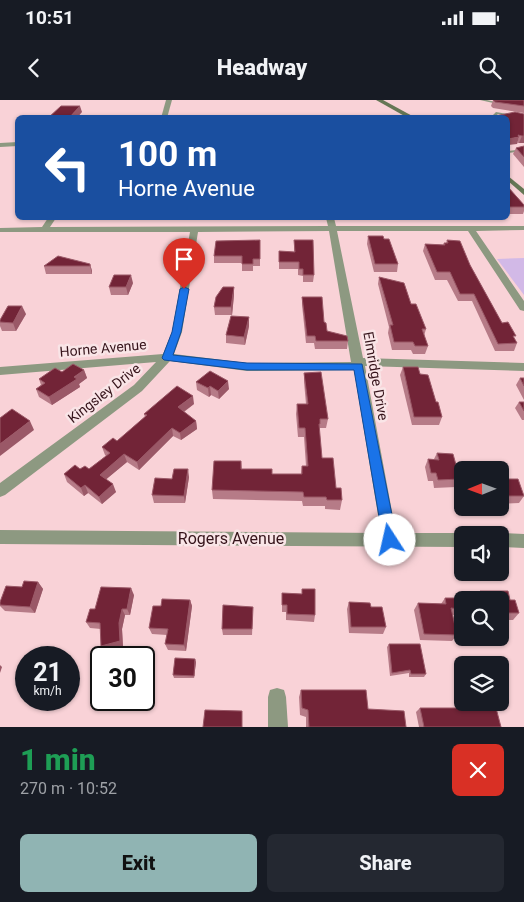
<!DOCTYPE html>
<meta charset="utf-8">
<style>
body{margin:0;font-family:Roboto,sans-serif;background:#242831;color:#f1f3f6;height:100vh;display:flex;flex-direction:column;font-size:19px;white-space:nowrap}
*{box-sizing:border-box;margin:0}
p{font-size:16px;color:#9ea1a6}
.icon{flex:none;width:28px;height:28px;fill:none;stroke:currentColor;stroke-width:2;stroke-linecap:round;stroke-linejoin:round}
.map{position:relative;height:627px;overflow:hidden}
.drawer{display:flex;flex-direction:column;background:#171b24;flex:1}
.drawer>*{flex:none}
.hud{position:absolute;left:15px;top:15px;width:495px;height:105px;border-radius:8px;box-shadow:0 1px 4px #0004;background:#1a4fa0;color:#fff;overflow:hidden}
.needle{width:32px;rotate:269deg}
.buttons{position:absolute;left:454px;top:361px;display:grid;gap:10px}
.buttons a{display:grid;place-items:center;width:55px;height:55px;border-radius:8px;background:#171b24;box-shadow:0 1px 4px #0004;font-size:25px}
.speed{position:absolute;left:15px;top:546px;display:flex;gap:10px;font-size:25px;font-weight:700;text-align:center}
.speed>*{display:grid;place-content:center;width:65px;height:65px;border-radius:50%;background:#171b24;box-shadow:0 1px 4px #0004;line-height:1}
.speed small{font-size:12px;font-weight:400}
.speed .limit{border:2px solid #111;border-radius:8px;background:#fff;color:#111}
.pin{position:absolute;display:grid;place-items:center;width:42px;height:42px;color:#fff;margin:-51px -21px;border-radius:50% 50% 50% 0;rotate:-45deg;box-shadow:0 0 5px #0007}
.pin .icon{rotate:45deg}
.me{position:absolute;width:55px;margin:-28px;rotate:350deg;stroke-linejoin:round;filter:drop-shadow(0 0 4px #0008)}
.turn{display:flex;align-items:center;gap:18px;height:105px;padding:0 20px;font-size:22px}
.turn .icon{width:65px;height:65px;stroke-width:2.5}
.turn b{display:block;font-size:35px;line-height:42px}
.round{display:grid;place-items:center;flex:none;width:52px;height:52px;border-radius:8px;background:#242831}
.headline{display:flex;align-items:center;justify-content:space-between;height:85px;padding:0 20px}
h1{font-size:30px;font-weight:800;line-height:38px;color:#1e9e55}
.primary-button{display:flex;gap:10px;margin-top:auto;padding:10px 20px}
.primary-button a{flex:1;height:58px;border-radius:8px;background:#90b4b3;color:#111;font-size:20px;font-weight:800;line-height:58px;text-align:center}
.primary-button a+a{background:#242831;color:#f1f3f6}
.status{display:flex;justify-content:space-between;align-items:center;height:35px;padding:0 25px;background:#171b24;direction:ltr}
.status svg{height:14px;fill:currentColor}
header{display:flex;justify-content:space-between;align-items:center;height:65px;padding:0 20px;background:#171b24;font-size:22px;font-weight:800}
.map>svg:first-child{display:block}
.green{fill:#d2b9e7}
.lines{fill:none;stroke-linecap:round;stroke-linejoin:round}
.lane{fill:#8d9981;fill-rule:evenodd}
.street{fill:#8d9981;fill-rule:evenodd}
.secondary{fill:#675;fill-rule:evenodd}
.wall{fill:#b67b87}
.shaded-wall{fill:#9a5867}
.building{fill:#722437;stroke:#9a5867}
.route{fill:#1a73e8;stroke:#114b97}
.labels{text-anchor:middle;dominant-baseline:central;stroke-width:5;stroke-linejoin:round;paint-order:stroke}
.street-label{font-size:14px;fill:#35131a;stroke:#f9e5e7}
.near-street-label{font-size:16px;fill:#35131a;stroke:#f9e5e7}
</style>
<div class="status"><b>10:51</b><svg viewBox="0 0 49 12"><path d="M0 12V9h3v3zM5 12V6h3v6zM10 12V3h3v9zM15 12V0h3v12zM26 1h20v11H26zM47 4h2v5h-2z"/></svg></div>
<header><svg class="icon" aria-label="back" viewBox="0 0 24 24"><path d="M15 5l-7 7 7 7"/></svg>Headway<svg class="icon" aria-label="search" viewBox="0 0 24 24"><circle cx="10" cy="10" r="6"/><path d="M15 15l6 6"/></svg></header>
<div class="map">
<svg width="524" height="627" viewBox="0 0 524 627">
<rect width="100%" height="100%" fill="#f9d2d7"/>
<path class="green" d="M524 158V195L497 159Z"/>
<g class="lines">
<g class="lane">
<path d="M480 0H487L504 4 502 5Z"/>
<path d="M496 12 524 17V19L498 14 494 18H490Z"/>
<path d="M524 49V51L508 53V51Z"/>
</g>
<g class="street">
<path d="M166 0H172L167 18H161Z"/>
<path d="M18 42V46L0 47V43Z"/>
<path d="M48 118H56L50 127 328 126 326 118H334L336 126H524V130L476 131 524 201V211L520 210 468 131H337L363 258 524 263V271L365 266 396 433H462L467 435H462V447L0 444V430L381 433 354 270 247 271 170 261 142 291 5 395 0 397V383L134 285 156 262 0 275V267L163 254 172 232 190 132H0V128L42 127ZM329 131 351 262 247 263 174 254 182 232 198 132Z"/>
<path d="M500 433 524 434V448L500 447V435H495Z"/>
<path d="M277 588 284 590 286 597 288 627H268V597L270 590Z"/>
</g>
<g class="secondary">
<path d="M376 0H383L416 18H408Z"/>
<path d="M508 76 524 89V95L508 81Z"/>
</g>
</g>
<g class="wall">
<path d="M491 0H524V13L493 8 491 6 493 0Z"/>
<path d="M524 14V43H517V44Z"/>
<path d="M524 46V67L513 54 516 48Z"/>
<path d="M508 87 524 105V111L523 114H508Z"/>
<path d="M368 136 384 139 398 164 397 172H374L367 144Z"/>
<path d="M260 140V166H253V171H242V163H214V156Z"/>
<path d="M294 140 314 175 313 182H303V176L298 175V169H279V151L294 152Z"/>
<path d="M447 140 470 165 502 223 517 243 514 251H495L472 201H458L447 180H435L423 151 425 144 443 145 444 143H446Z"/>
<path d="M90 164 92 171V174H46L44 166Z"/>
<path d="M379 177 411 204 426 229 424 236 428 246 425 254H413L411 250H392L388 233 389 227 378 184Z"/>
<path d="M133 183 128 195H111L109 187Z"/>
<path d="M234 195 232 215H215L214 207Z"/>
<path d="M302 197 324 222 327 231 348 241 347 249H315L314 243H306L302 205Z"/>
<path d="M26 214 16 231H2L0 226V220Z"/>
<path d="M249 217V226L245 245 226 243V235Z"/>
<path d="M403 267 420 274 436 302 442 317 439 325H412L400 275Z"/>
<path d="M84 270 87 278 79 284 80 287 52 305 39 297 36 289 41 285 39 279 62 272Z"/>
<path d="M304 273 328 319 326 328H320L319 332 322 358 342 400 340 410 325 409V406H303L302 401 213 399 212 390 241 361 242 369 272 374H301L302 366H306L304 337H298L296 314 297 304H306L304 282Z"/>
<path d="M520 278H524V300L516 285Z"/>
<path d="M196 282 229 289 219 299 211 295 209 297 197 290Z"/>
<path d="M519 302H524V320H522L515 308Z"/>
<path d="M194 304 184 312 196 321 197 329 181 340 173 336 139 370 127 362 106 379 116 392 102 404 88 393 84 396 67 382 64 374 80 369H89L106 356 105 355 102 347 117 341 145 317 144 314Z"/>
<path d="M437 353 460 379 456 387 434 388 433 381H428L425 367 428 359H434Z"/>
<path d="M189 377 185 403H154L152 395 172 379Z"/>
<path d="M500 379 524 396 519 403 500 404Z"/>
<path d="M38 482 43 489 35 513 5 511 0 506V502L22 487Z"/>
<path d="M302 489 315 515 314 522 286 520V512H282V493L302 494Z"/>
<path d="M480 491 510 500 519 513 513 520H500V500H476L475 497Z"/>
<path d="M134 495 130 515H125L122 529 123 547 105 551 101 529 90 528 86 522 95 509Z"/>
<path d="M445 498 460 509 455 515H453L457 535 452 541 420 540 414 510 418 503 441 504Z"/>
<path d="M190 500 192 506 186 551 168 550 165 544 167 535 152 534 149 528 161 506Z"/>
<path d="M349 502 371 507 386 527 383 534 349 533 347 509Z"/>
<path d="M253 514 252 535H223L222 529Z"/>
<path d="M389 544 426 574 424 577H409V573L390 576 387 547Z"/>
<path d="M196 562 194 578H174L173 575Z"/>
<path d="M301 590 368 609 406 627H306V617L300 615 299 597Z"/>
<path d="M420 608 501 627H419L416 612Z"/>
</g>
<g class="shaded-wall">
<path d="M80 6 82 12 77 18H69Z"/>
<path d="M522 36H524V43H519Z"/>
<path d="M519 37 517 44 508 45V39Z"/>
<path d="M90 164 92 171V174L90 166Z"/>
<path d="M131 175 133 183 128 195 126 187Z"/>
<path d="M234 187V195L232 215 231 207Z"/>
<path d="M22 206 26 214 16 231 13 223Z"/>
<path d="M249 217V226L245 245 244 237Z"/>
<path d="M84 270 87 278 79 284 80 287 52 305 49 297Z"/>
<path d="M228 281 229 289 219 299 218 291Z"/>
<path d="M210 286 211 295 209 297 208 288Z"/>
<path d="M193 296 194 304 179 315 178 307Z"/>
<path d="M30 321 34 330 0 356V344Z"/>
<path d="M196 321 197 329 181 340 180 333Z"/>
<path d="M172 328 173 336 139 370 137 362Z"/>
<path d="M124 354 127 362 103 382 100 375Z"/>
<path d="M188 369 189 377 185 403 184 396Z"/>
<path d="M113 384 116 392 102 404 99 397Z"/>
<path d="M85 385 88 393 84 396 81 388Z"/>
<path d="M38 482 43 489 35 513 30 507Z"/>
<path d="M131 488 134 495 130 515 127 509Z"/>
<path d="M190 500 192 506 186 551 184 545Z"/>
<path d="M122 509 125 515 122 529 123 547 105 551 101 546 119 523Z"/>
<path d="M195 559 196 562 194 578V576Z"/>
<path d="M0 565 2 567 0 573Z"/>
</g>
<g class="building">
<path d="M493 0H524V6L495 2Z"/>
<path d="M61 6H80L69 18H48Z"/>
<path d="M515 12 524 14V36H522L518 35 519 37 508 39V18H485Z"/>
<path d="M524 46V57L516 48Z"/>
<path d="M508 87 524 105V107H509L508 104Z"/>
<path d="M368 136H383L384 139H389L398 164H375Z"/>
<path d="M260 140V159H253V164H242V156H214L216 141Z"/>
<path d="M294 140H313L314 175H303V169H299V162H279V151L295 152Z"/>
<path d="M447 140 460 141 470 165 502 223 508 222 516 236H513L517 243 498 244 474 194H460L450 172H437L425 144 445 145 444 143H448Z"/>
<path d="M58 156 90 164V166H44Z"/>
<path d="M114 175H131L126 187H109Z"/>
<path d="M379 177 404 183 411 204H416L426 229H422L428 246H415L413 242H394L390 225H393Z"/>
<path d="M223 187H234L231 207H214L216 197Z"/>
<path d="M302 197H322L324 222 326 223 327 231 347 236 348 241H316L315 236H307Z"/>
<path d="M8 206H22L13 223 0 222V220Z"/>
<path d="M231 216 249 217 244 237 226 235Z"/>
<path d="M73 264 84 270 74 277 77 279 49 297 36 289 45 283 39 279 55 268 62 272Z"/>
<path d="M403 267H418L420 274 428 275 436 302H438L442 317H414Z"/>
<path d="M210 271 228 281 218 291 210 286 208 288 196 282Z"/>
<path d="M321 272 328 319H320V324H319L322 358H333L336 388H341L342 400H327L326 397H304L303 392 212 390 214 361H241V369H272V374H302V366H308L305 328H299L297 304H308L304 273Z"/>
<path d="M520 278H524V286Z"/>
<path d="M177 286 193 296 178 307 196 321 180 333 172 328 137 362 124 354 100 375 113 384 99 397 85 385 81 388 64 374 75 365 80 369 85 366 89 369 110 353 102 347 113 338 117 341 147 315 144 314Z"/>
<path d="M519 302H524V311Z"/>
<path d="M12 309 30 321 0 344V318Z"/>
<path d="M437 353 453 354 460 379 438 380 436 373H431L428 359 439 360Z"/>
<path d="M479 367 494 368 495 370H480Z"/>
<path d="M174 369H188L184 396 152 395 155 378 172 379Z"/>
<path d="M500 379H518L524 396H500Z"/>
<path d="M24 481 38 482 30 507 0 505V502L6 486 22 487Z"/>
<path d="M101 487 131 488 127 509H122L119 523 120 541 101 546 100 523 86 522 90 509H95Z"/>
<path d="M302 489H315V515L287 514V505H282V493L302 494Z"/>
<path d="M480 491H508L510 500H515L519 513H500V500H483Z"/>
<path d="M445 498H457L460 509 451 508 457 535 424 534 418 503 446 504Z"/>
<path d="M162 499 190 500 184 545 165 544 168 529 149 528 153 506H161Z"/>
<path d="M349 502 370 503 371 507H382L386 527H351Z"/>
<path d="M223 505 253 507 252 529H222Z"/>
<path d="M389 544H420L426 574H411L410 570 392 573Z"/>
<path d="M175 558 195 559 194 576 173 575Z"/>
<path d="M301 590H366L368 609 404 611 406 627H309L308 610 302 608Z"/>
<path d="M420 608H496L501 627H424Z"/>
<path d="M205 610 242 611V627H203Z"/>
</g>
<path class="route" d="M184 187 189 189 181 232 173 255 247 263 362 264 397 440 395 444 390 446 385 444 383 440 354 270H247L164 260 162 258 172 232 180 189Z"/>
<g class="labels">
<g class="street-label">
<text transform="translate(103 248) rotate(-5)">Horne Avenue</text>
<text transform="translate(376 276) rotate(80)">Elmridge Drive</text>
<text transform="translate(104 293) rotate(-38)">Kingsley Drive</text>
</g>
<g class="near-street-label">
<text x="231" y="438">Rogers Avenue</text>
</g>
</g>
</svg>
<div class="buttons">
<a><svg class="needle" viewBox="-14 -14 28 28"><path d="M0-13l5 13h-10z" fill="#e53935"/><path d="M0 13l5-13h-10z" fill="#9ea1a6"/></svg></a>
<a><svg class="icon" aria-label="sound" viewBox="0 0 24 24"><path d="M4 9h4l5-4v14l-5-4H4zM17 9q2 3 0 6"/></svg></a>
<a><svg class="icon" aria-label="search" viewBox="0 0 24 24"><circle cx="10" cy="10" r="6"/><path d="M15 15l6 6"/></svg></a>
<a><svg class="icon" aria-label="layers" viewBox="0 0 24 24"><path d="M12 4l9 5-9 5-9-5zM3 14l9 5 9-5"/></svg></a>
</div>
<div class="speed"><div>21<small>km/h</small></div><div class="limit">30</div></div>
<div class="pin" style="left:184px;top:189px;background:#d93025"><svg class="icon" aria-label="arrive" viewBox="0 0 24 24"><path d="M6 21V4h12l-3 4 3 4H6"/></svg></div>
<svg class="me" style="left:390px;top:440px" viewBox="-20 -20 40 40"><circle r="19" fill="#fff"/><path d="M0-13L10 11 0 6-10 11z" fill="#1a73e8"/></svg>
<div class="hud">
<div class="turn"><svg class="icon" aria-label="left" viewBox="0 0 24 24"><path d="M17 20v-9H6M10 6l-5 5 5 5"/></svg><div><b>100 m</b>Horne Avenue</div></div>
</div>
</div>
<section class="drawer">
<div class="headline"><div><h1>1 min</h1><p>270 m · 10:52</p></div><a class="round" style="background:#d93025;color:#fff"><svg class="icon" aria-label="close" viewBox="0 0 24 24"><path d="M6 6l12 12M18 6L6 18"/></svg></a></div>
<div class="primary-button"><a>Exit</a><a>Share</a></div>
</section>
